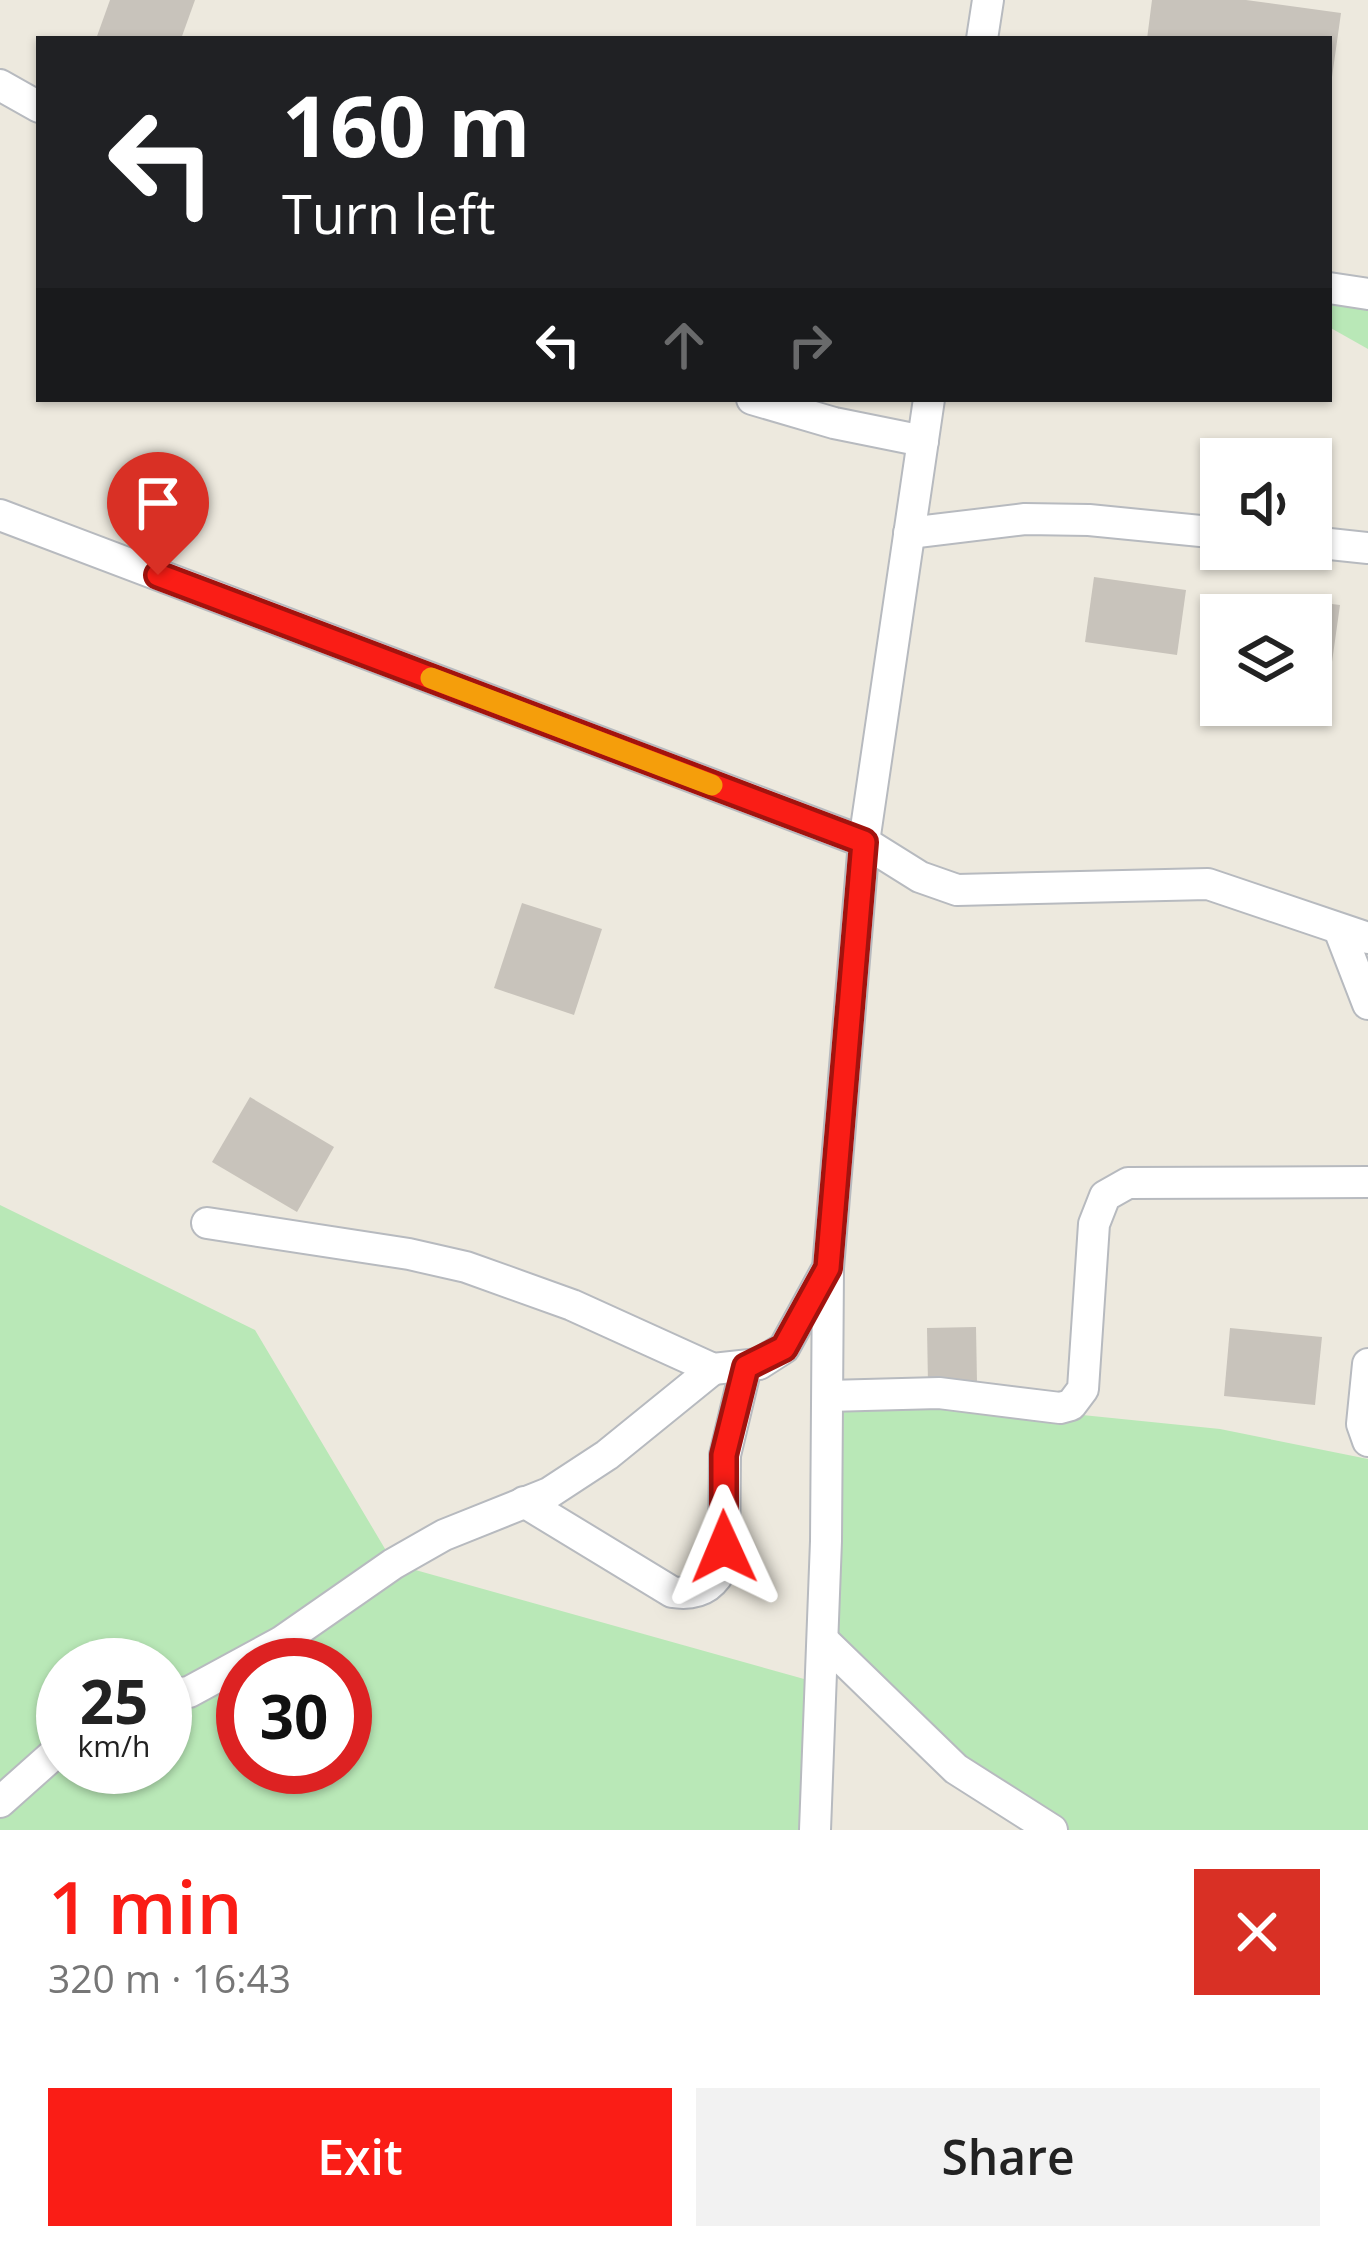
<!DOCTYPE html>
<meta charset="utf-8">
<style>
body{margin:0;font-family:"Open Sans",sans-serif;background:#f2f2f2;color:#222;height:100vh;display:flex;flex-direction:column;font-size:45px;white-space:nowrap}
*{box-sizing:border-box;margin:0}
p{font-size:39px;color:#767676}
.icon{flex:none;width:66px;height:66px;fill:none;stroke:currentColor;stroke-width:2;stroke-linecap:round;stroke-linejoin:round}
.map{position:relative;height:1830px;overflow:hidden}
.details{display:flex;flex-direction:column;background:#fff;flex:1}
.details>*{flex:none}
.banner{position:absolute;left:36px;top:36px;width:1296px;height:366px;border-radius:0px;box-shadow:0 3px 9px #0004;background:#202124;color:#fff;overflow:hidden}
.fabs{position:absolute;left:1200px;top:438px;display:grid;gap:24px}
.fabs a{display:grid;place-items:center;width:132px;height:132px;border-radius:0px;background:#fff;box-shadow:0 3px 9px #0004;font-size:60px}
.speed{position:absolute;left:36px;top:1638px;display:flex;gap:24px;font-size:60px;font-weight:700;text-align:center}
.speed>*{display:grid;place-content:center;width:156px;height:156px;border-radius:50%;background:#fff;box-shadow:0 3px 9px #0004;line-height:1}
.speed small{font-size:30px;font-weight:400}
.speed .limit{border:18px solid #d22;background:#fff;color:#111}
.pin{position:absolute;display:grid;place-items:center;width:102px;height:102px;color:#fff;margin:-123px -51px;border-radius:50% 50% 50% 0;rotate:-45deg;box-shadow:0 0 12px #0007}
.pin .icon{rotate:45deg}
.me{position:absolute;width:132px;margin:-66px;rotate:359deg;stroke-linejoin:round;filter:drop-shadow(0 0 9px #0008)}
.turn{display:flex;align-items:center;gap:42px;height:252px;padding:0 48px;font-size:54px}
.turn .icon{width:156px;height:156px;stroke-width:2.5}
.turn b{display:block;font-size:84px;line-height:102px}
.lanes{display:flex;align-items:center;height:114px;padding:0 48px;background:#0003;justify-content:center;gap:60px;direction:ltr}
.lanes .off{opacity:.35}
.round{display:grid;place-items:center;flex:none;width:126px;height:126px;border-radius:0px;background:#f2f2f2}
.headline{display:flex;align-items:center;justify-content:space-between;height:204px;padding:0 48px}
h1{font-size:72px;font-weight:600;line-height:90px;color:#fa1d16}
.button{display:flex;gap:24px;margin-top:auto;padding:24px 48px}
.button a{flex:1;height:138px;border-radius:0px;background:#fa1d16;color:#fff;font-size:48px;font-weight:600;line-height:138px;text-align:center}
.button a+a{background:#f2f2f2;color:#222}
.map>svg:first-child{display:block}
.green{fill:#b9e8b7;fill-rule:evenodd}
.building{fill:#c8c3bb}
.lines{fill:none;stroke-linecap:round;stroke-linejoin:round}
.minor-casing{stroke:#b7babf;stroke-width:34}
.minor{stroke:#fff;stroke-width:30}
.route-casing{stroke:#a2130e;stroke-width:30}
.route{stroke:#fa1d16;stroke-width:21}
.slow{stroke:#f59e0b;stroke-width:21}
</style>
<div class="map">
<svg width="1368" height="1830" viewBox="0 0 1368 1830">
<rect width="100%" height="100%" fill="#ede9de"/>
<g class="green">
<path d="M1329 288 1368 294V349L1329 327Z"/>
<path d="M0 1205 255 1330 394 1564 822 1684 815 1830H0ZM63 1665H165V1767H63ZM243 1665H345V1767H243Z"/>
<path d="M836 1390 1220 1429 1368 1459V1830H1046L824 1641Z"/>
</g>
<g class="building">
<path d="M110 0H195L181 39H96Z"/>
<path d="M1152 0H1246L1341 13 1332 77 1329 39H1147Z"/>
<path d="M1094 577 1186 590 1177 655 1085 642Z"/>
<path d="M1260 595 1340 605 1331 669 1311 666V615H1258Z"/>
<path d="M522 903 602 929 574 1015 494 988Z"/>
<path d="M250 1097 334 1147 297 1212 212 1162Z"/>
<path d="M976 1327 977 1383 928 1384 927 1328Z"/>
<path d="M1230 1328 1322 1337 1315 1405 1224 1396Z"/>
</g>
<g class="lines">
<defs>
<g id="minor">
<path d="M982 39 988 0"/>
<path d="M0 85 39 107"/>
<path d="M1329 288 1368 294"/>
<path d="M752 399 834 423 923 441"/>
<path d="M0 515 864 842 920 877 957 890 1208 884 1368 938"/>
<path d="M909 533 1025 519 1089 520 1221 533"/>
<path d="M1311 542 1368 548"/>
<path d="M1339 929 1368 1004"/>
<path d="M207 1223 409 1254 466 1267 572 1305 713 1369 759 1364 784 1348 825 1273"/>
<path d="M1368 1364 1362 1424 1368 1441"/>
<path d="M828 1396 939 1393 1060 1408 1071 1405 1083 1389 1094 1224 1105 1196 1128 1183 1368 1182"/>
<path d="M524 1502 672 1592C698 1596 714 1588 724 1563L725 1455 746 1367"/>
<path d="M824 1641 956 1769 1052 1830"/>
<path d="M165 1695 189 1692 281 1642 393 1564 444 1535 549 1493 607 1455 713 1369"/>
<path d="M0 1802 63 1746"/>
<path d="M815 1830 826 1541 828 1268 864 842 929 399"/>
</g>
</defs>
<use href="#minor" class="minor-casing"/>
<use href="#minor" class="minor"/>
</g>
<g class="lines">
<defs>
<path id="route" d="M158 575 864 842 828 1268 784 1348 746 1367 724 1455V1547"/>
</defs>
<use href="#route" class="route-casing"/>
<use href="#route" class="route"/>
<path class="slow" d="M431 678 712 785"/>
</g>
</svg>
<div class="fabs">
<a><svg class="icon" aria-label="sound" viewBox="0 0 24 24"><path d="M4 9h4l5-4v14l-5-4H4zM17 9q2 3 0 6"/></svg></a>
<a><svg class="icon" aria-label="layers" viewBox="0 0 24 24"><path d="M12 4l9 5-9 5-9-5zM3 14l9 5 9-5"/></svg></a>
</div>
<div class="speed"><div>25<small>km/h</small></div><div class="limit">30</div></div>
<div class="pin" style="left:158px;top:575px;background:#d93025"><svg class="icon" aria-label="arrive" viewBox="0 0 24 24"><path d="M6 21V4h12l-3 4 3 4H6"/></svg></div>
<svg class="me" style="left:724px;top:1547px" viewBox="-20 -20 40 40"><path d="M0-17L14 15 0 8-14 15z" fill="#fa1d16" stroke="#fff" stroke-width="4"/></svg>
<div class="banner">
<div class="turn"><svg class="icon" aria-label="left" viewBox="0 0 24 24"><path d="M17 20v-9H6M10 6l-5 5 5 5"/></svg><div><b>160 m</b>Turn left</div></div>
<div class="lanes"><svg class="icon" aria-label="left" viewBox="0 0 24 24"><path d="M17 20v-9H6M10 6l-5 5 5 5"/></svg><svg class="icon off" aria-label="ahead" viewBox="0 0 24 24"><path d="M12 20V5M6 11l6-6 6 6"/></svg><svg class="icon off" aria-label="right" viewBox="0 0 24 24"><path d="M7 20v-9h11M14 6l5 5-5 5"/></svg></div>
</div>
</div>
<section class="details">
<div class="headline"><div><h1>1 min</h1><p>320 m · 16:43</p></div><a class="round" style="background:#d93025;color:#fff"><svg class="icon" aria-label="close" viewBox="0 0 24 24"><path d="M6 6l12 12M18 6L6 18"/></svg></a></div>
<div class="button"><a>Exit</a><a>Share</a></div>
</section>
